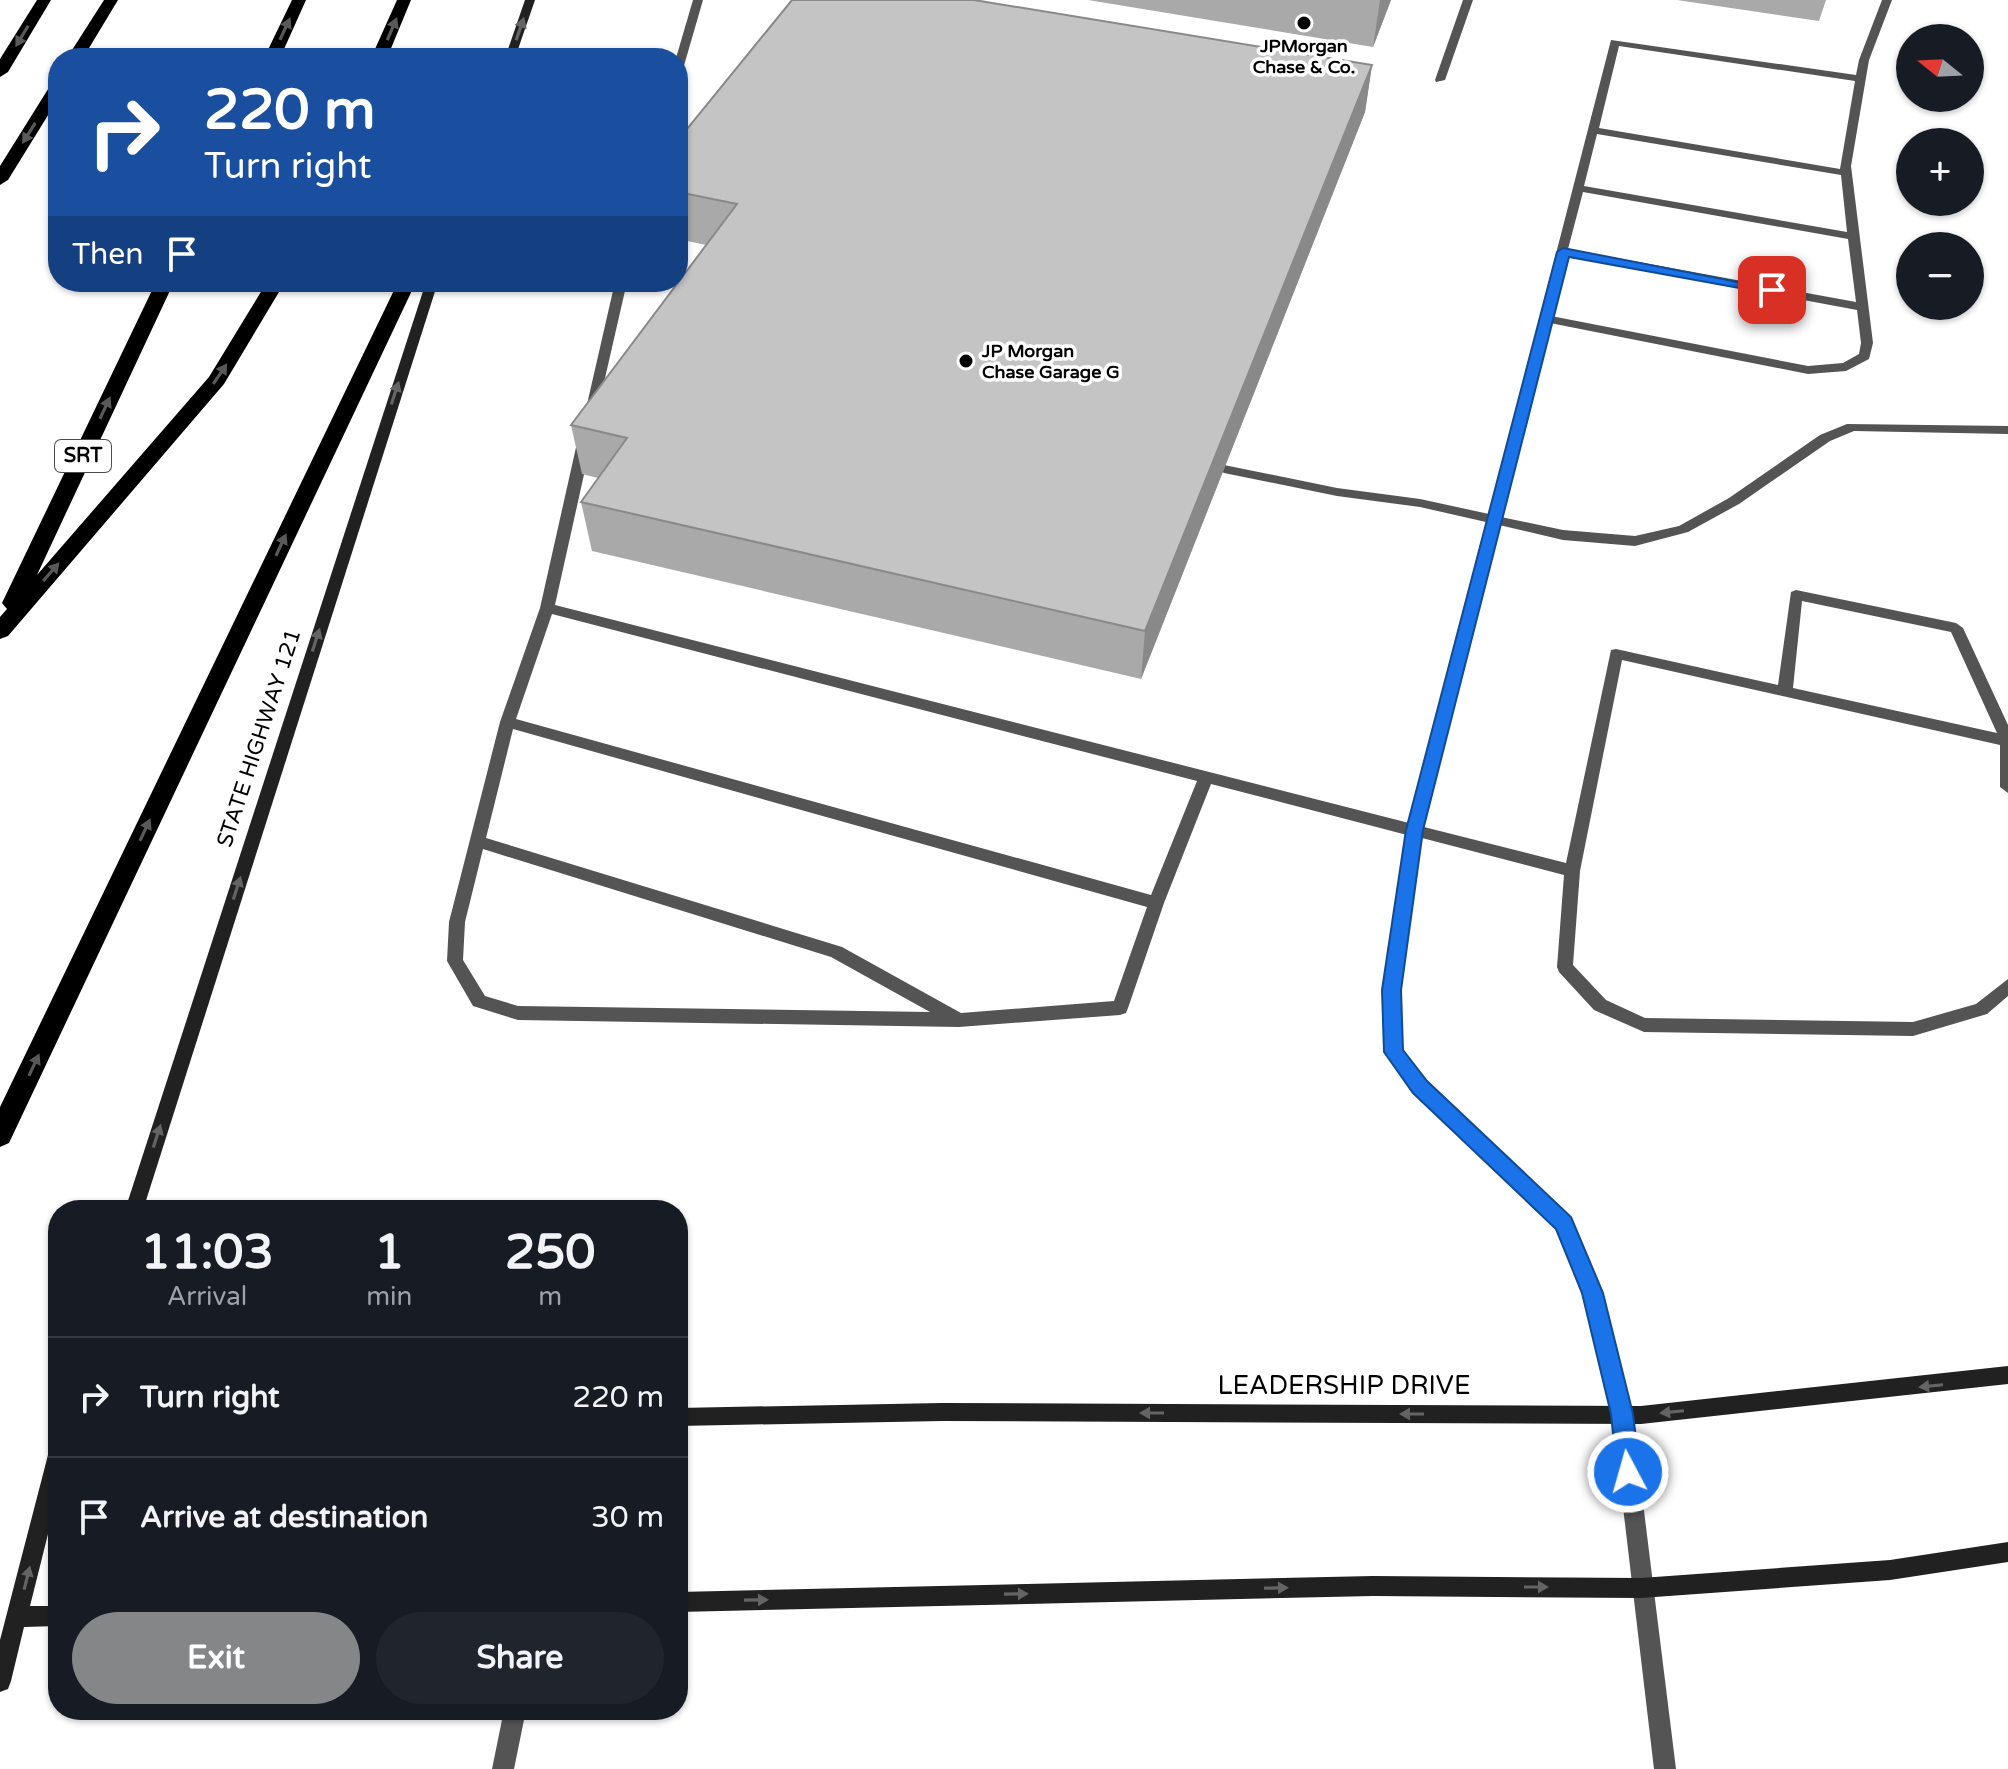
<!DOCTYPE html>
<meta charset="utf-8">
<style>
body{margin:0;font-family:"Varela Round",sans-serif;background:#20242c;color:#f1f3f6;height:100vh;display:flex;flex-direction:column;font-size:30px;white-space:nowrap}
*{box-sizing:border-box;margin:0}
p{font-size:26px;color:#9ea1a6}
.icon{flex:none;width:44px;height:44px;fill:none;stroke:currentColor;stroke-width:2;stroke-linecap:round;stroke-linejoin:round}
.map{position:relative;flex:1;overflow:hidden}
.details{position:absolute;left:48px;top:1200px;width:640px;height:520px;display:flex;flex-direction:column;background:#171b24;border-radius:32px;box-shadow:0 2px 6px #0004}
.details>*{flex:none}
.hud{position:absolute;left:48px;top:48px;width:640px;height:244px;border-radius:32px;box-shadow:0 2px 6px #0004;background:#1a4fa0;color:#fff;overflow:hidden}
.needle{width:52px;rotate:288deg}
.fabs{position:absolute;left:1896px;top:24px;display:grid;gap:16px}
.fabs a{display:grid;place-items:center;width:88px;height:88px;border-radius:50%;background:#171b24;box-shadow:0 2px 6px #0004;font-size:40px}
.pin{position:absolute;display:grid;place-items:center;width:68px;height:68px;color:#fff;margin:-34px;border-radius:16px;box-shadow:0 4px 12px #0006}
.me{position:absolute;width:88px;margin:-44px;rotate:354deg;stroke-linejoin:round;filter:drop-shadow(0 0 6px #0008)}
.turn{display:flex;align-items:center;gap:28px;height:168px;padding:0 24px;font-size:36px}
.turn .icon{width:104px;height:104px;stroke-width:2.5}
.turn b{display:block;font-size:56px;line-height:68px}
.then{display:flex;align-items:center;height:76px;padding:0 24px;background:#0003;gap:16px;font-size:30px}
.eta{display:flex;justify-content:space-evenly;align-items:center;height:136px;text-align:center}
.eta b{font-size:48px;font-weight:800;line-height:56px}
.action{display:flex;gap:16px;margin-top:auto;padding:16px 24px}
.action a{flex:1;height:92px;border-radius:48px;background:#858687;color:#fff;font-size:32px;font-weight:800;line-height:92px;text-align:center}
.action a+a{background:#20242c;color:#f1f3f6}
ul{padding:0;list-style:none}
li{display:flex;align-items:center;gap:24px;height:120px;padding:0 24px;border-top:2px solid #363941}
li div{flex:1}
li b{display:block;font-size:30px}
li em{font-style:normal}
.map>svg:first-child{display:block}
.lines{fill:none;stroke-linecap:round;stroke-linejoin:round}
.lane{fill:#545454;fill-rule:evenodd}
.secondary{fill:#212121;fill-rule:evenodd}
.highway{fill:#000;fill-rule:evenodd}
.wall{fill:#a9a9a9}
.shaded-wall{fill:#898989}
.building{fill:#c4c4c4;stroke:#898989;stroke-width:2}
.oneway{fill:#595959}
.oneway2{fill:#646464}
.route{fill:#1a73e8;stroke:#114b97;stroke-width:2}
.poi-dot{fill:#000;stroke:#fff;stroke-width:3}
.labels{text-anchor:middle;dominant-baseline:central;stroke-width:7;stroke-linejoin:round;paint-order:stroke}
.far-poi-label{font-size:18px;font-weight:bold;fill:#000;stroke:#fff}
.shield{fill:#fff;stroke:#4c4c4c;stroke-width:2}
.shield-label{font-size:20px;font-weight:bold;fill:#000}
.street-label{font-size:22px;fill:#000;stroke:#fff}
.near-street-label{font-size:26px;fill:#000;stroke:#fff}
</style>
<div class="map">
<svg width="2008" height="1769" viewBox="0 0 2008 1769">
<rect width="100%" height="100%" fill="#fff"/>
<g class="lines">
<g class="lane">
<path d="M693 0H703L683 69 678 72 676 58Z"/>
<path d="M1463 0H1473L1445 80 1436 82 1435 80Z"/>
<path d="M1882 0H1892L1869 60 1851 166 1873 343 1869 359 1846 371 1808 374 1550 323 1501 517 1563 530 1635 536 1679 526 1729 498 1820 435 1847 424 2008 426V434L1854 431 1830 441 1739 504 1688 532 1635 546 1563 540 1499 525 1424 827 1566 863 1611 650 1616 649 1778 685 1791 592 1796 590 1956 623 1963 628 2008 725V793L2000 787V745L1622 660 1580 871 1573 965 1606 1000 1645 1018 1913 1022 1976 1004 2008 979V996L1987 1014 1913 1036 1644 1032 1594 1010 1559 972 1557 967 1564 875 1422 838 1400 990 1403 1050 1426 1082 1569 1217 1602 1293 1632 1414 1676 1769H1654L1612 1414 1584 1293 1556 1229 1414 1092 1385 1052 1384 990 1407 835 1211 784 1164 903 1128 1008 1126 1013 1120 1015 959 1027 518 1020 473 1006 447 961 449 922 500 722 540 608 577 443 584 439 591 443 555 605 1409 823 1486 522 1420 507 1337 496 1224 473 1217 469 1224 465 1337 488 1420 499 1489 514 1611 40 1856 75 1859 60ZM1619 46 1855 81 1840 169 1599 128ZM1597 134 1841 175 1847 232 1584 186ZM1583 192 1848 239 1856 302 1568 249ZM1567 256 1857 310 1861 343 1859 354 1843 363 1808 366 1551 316ZM1802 601 1951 632 1997 733 1793 688ZM552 614 1197 781 1151 895 516 719ZM513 729 1147 907 1114 1001 961 1013 842 947 486 838ZM483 849 831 957 930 1012 518 1006 485 996 463 960 465 922Z"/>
<path d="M615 282H627L597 413 591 417 585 413Z"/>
<path d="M504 1710H526L514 1769H492Z"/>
</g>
<g class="secondary">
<path d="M525 0H535L515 58H505Z"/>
<path d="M426 282H438L143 1210H125Z"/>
<path d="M2008 1366V1384L1641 1424 942 1421 678 1426V1408L942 1403 1641 1406Z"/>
<path d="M58 1445V1494L30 1606H58V1626L24 1627 11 1681 8 1689 0 1692V1640L48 1455 51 1448Z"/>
<path d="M2008 1542V1562L1890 1580 1641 1598 1373 1596 678 1612V1592L1373 1576 1641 1578 1890 1560Z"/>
</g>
<g class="highway">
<path d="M37 0H51L8 72 0 77V59Z"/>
<path d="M104 0H118L83 58H67Z"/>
<path d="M292 0H306L280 58H264Z"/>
<path d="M397 0H411L387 58H371Z"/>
<path d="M58 81V99L8 180 0 185V166L50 86Z"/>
<path d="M156 282H174L37 575 209 377 267 282H285L224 384 8 636 0 639V617L7 609 2 603Z"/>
<path d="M398 282H416L9 1143 0 1147V1107Z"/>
</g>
</g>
<g class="wall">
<path d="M1088 0H1391L1373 47Z"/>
<path d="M1677 0H1826L1819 21Z"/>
<path d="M1372 65 1365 112 1141 679 592 551 581 502 598 478 582 474 571 425 706 245 678 239V140Z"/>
</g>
<g class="shaded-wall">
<path d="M1380 0H1391L1373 47Z"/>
<path d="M1372 65 1365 112 1141 679 1145 631Z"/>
</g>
<path class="building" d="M792 0H974L1372 65 1145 631 581 502 627 438 571 425 737 204 678 192V140Z"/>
<defs><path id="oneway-solid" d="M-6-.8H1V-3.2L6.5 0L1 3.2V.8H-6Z" transform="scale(2)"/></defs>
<g class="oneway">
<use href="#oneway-solid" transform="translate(285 29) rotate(-65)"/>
<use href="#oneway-solid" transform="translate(392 29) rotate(-67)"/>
<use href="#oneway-solid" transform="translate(22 36) rotate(121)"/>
<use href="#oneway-solid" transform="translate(29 133) rotate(122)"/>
<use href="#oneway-solid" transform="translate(220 374) rotate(-56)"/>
<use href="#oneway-solid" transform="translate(105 408) rotate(-65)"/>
<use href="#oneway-solid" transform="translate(281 545) rotate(-65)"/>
<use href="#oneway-solid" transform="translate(51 572) rotate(-49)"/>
<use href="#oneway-solid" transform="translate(145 830) rotate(-65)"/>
<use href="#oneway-solid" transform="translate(34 1065) rotate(-65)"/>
</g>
<g class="oneway2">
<use href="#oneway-solid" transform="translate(520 29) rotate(-71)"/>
<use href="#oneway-solid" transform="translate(395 393) rotate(-72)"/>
<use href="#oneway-solid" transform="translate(316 640) rotate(-72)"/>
<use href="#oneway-solid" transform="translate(237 888) rotate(-72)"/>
<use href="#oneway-solid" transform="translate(157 1136) rotate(-72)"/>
<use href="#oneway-solid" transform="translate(1931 1386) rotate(174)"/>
<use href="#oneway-solid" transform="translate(1672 1412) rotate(174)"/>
<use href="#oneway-solid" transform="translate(1152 1413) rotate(-180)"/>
<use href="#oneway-solid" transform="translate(1412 1414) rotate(-180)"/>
<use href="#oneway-solid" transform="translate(27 1578) rotate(-76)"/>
<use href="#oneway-solid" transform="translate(1536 1587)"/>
<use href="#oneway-solid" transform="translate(1276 1588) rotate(-1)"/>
<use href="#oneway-solid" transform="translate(1016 1594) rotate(-1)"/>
<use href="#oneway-solid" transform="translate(756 1600) rotate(-1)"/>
</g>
<path class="route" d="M1563 248 1779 290 1772 294 1569 257 1423 830 1401 990 1403 1050 1427 1081 1571 1217 1603 1293 1633 1414 1640 1472 1636 1480 1628 1483 1620 1480 1617 1472 1611 1414 1582 1293 1556 1229 1413 1093 1384 1052 1382 990 1406 830 1557 252Z"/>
<g class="poi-dot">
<circle cx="1304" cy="23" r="8"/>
<circle cx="966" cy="361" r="8"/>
</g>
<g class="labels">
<g class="far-poi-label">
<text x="1304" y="46">JPMorgan<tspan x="1304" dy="21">Chase &amp; Co.</tspan></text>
<text x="982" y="351" text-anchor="start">JP Morgan<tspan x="982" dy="21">Chase Garage G</tspan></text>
</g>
<rect class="shield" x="55" y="440" width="56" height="32" rx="6"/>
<g class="shield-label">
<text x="83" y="456">SRT</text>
</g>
<g class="street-label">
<text transform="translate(259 738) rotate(-72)">STATE HIGHWAY 121</text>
</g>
<g class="near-street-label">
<text x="1344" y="1385">LEADERSHIP DRIVE</text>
</g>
</g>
</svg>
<div class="fabs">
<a><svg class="needle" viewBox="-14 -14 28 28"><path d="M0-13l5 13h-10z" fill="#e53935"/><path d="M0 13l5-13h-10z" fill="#9ea1a6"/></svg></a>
<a>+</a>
<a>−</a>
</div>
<div class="pin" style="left:1772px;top:290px;background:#d93025"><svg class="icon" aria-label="arrive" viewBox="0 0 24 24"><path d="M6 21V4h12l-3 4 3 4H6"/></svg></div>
<svg class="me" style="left:1628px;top:1472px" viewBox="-20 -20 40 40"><circle r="17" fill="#1a73e8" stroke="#fff" stroke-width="3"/><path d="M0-11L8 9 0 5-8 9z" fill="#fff"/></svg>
<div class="hud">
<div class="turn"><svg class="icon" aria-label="right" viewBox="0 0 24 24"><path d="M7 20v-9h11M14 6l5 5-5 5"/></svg><div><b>220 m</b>Turn right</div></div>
<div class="then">Then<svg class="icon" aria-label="arrive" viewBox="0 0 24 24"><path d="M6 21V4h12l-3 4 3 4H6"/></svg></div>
</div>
<section class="details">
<div class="eta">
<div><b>11:03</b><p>Arrival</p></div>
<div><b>1</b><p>min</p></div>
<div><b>250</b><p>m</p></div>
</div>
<ul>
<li><svg class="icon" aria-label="right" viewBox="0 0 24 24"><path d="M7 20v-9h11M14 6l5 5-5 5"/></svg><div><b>Turn right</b></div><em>220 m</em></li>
<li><svg class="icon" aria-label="arrive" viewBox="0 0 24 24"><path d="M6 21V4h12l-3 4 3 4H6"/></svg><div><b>Arrive at destination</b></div><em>30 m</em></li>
</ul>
<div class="action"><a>Exit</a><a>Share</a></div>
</section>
</div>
